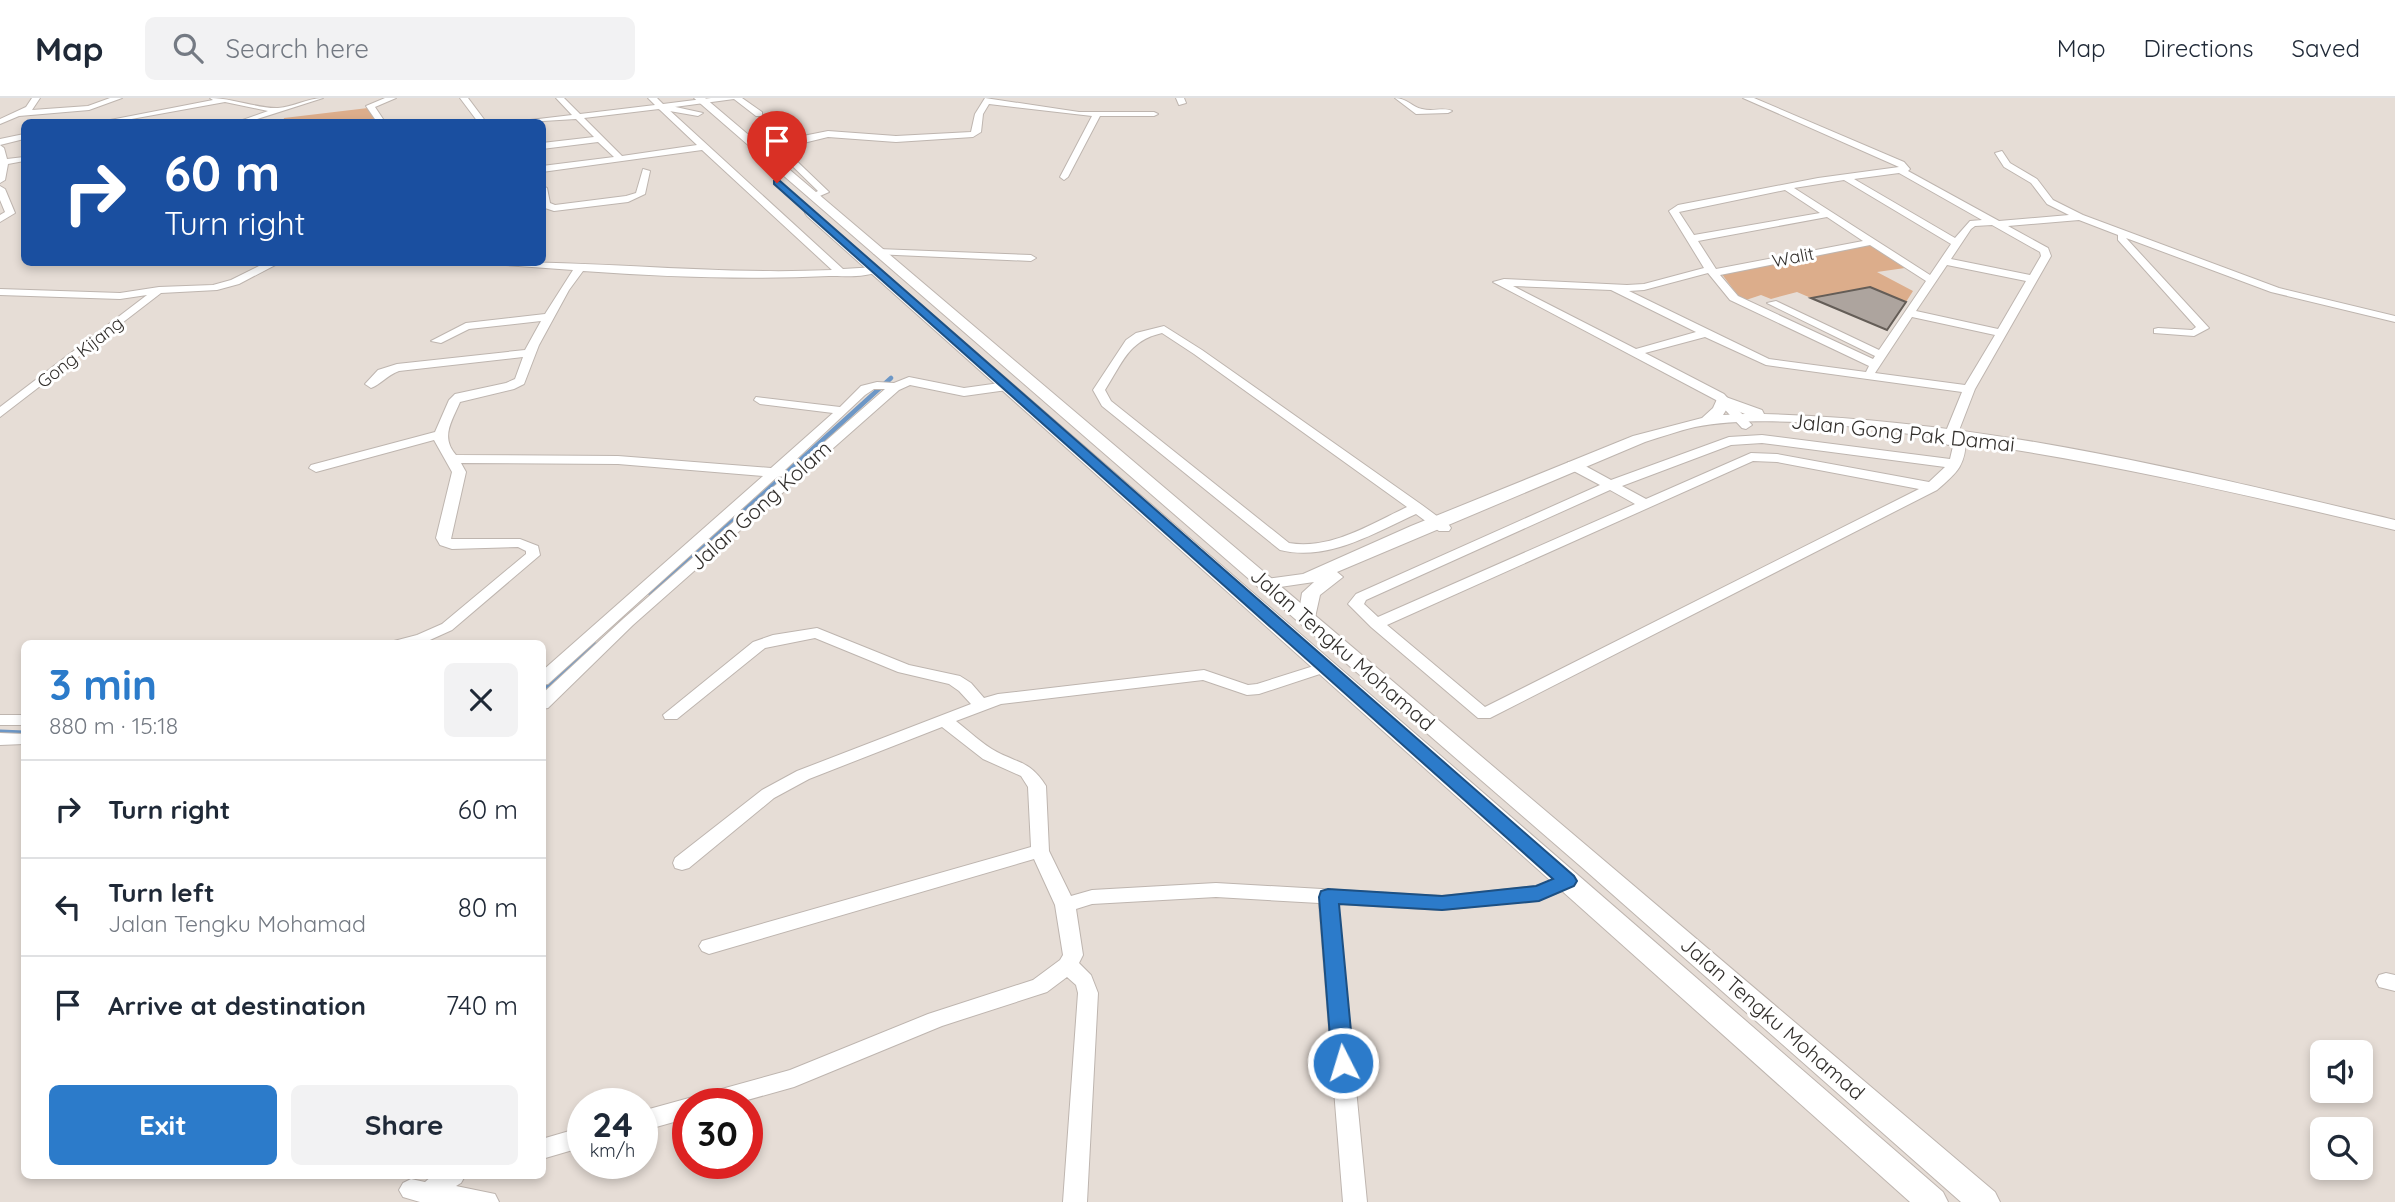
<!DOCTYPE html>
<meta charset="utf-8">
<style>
body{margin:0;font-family:Quicksand,sans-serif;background:#f2f2f3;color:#1f2937;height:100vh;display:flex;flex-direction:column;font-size:26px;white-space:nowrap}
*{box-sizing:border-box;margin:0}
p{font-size:23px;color:#747a83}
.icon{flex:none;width:38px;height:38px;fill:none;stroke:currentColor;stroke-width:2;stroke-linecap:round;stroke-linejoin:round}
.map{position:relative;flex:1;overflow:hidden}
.sheet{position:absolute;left:21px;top:542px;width:525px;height:539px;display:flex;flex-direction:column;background:#fff;border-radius:10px;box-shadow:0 4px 10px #0003}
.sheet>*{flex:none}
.banner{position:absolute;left:21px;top:21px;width:525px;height:147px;border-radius:10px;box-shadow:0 4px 10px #0003;background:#1a4fa0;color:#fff;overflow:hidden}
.tools{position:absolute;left:2310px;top:942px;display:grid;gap:14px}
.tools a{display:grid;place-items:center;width:63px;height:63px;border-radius:10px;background:#fff;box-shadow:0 4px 10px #0003;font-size:35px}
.speed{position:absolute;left:567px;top:990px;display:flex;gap:14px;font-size:35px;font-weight:700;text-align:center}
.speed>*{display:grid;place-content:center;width:91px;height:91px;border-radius:50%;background:#fff;box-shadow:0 4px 10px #0003;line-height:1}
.speed small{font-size:18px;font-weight:400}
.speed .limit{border:10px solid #d22;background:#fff;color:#111}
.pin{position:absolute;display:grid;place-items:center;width:60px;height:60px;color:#fff;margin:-72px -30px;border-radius:50% 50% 50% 0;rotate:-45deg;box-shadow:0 0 7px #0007}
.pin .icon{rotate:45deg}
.me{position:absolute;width:77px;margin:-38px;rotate:355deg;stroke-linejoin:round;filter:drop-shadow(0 0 5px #0008)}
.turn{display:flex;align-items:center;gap:24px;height:147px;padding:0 28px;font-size:32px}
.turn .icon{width:91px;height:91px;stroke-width:2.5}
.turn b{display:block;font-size:49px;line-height:60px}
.round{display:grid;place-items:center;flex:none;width:74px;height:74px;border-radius:10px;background:#f2f2f3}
.head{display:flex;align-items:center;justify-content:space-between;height:119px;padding:0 28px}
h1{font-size:42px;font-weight:700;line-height:52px;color:#2c7bca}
.primary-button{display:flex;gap:14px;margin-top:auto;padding:14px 28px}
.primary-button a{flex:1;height:80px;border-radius:10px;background:#2c7bca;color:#fff;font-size:28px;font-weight:700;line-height:80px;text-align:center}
.primary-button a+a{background:#f2f2f3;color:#1f2937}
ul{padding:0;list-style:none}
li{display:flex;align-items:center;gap:21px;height:98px;padding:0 28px;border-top:2px solid #e0e1e3}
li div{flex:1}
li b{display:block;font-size:26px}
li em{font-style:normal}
header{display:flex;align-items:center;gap:42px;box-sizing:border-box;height:98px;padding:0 35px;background:#fff;border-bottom:2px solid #e0e1e3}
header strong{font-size:33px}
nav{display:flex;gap:38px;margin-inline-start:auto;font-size:24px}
.search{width:490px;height:63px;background:#f2f2f3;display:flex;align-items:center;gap:18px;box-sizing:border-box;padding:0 24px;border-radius:10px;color:#747a83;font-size:26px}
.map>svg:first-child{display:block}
.green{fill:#dcad8b}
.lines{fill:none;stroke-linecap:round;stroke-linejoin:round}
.stream-far1{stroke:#6d97c6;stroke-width:4.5}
.stream{stroke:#6d97c6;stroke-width:5}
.building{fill:#ada49e;stroke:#645d57;stroke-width:2}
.minor-casing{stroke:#beb5af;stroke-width:2}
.tertiary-casing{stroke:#beb5af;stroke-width:2}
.secondary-casing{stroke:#beb5af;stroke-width:2}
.minor{fill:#fff;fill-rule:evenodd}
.tertiary{fill:#fff;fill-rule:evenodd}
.secondary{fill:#fff;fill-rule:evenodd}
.route{fill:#2c7bca;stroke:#1d5083;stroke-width:2}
.labels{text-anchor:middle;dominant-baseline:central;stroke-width:6;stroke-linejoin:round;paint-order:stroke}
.far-street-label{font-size:18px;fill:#33302d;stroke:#fff}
.street-label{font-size:21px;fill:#33302d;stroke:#fff}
</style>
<header>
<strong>Map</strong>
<div class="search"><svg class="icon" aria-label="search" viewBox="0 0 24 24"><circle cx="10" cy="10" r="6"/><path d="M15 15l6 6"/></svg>Search here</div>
<nav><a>Map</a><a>Directions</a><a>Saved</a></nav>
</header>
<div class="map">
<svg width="2395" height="1104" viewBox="0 0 2395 1104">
<rect width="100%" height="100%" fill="#e6ddd6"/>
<g class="green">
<path d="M368 10 377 24H283L284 20Z"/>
<path d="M1870 146 1905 170 1877 174 1913 193 1906 204 1870 189 1811 200 1797 194 1771 201 1761 197 1746 202 1739 199 1721 175Z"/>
</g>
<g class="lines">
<path class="stream-far1" d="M753 405 891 280"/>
<g class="stream">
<path d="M651 496 754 403"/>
<path d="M542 594 595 547"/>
<path d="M0 634 24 635"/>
</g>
</g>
<path class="building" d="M1870 189 1906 204 1887 232 1811 200Z"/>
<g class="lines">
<defs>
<g id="minor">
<path d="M32 0H40L32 12 88 8 110 0H122L89 12 19 18 0 26V21L26 9Z"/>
<path d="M210 0C232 0 260 11 278 10 294 9 307 0 323 0L248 24H237L268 13 225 4 115 24H100L213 2Z"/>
<path d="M385 0H396L375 9 385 24H377L366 8Z"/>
<path d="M460 0H468L486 24H478Z"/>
<path d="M556 0H564L580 16 655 7 648 0H657L663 6 711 0H742L762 14V18H756L734 1 667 10 843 171 876 169 881 172C869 180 844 178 829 178 747 182 665 179 583 173L569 192 539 247 524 286 514 291 460 304C452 323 440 339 456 357L618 358 771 370 833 315 760 306 754 302 756 299 840 309 861 288 877 284 894 285 909 279 964 290 1007 284 1013 288 1007 292 964 298 910 287 899 292 633 527 548 610 542 611V596L623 521 885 291H874L865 297 785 372 788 375 786 378 777 379 548 586 542 587V573L763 378 618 366 461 365 466 374 451 441H520L538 448 540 457 452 532 421 546H392L394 543 417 537 442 526 526 456V453L518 449 452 451 440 447 436 440 452 374 434 342 316 374 309 370 311 367 435 334 449 302 455 296 506 285 515 281 523 259 399 273C386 278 380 287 371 290L365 286 378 272 397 266 525 252 541 223 469 231 441 245 431 243 466 225 545 216 573 172 506 167 501 164C611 164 721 177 832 172L702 52 542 74V68L614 59 598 44 542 51V45L594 39 576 21 526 24 530 22 572 17ZM659 11 697 47 622 58 584 20Z"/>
<path d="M985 0 1079 14H1154L1158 16 1154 18H1100L1068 79 1064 82 1060 79 1092 18 989 6 983 16 981 34 973 39 896 44 828 39 783 50 829 94 813 101 808 98 818 93 776 52 762 57 758 54 798 39 828 33 896 38 971 34 975 16Z"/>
<path d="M1176 0H1184L1186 5 1179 7Z"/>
<path d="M1395 0C1407 0 1412 9 1422 11 1433 14 1443 9 1452 13L1448 15 1416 16Z"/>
<path d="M1743 0H1754L1904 64 1910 71 1908 73 1999 123 2069 117 2047 106 2031 85 2004 69 1995 55 2002 53 2010 65 2037 81 2053 102 2083 117 2279 190 2395 218V224L2271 194 2126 140 2209 230 2194 238 2154 235V231L2158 230 2192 232 2196 229 2118 142V137L2079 122 2008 128 2048 150 2051 158 1975 291 1958 335 1966 338C1966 367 1958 374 1937 392L1490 620H1478L1371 529 1348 506 1356 496 1600 387 1568 370V364H1578L1611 382 1729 339 1762 337 1950 361 1954 344 1948 347 1942 343 1962 294 1766 267 1705 239 1645 255 1724 296 1752 327 1746 331 1742 330 1716 302 1493 184 1504 181 1627 187 1644 186 1704 170 1669 113 1678 107 1818 80 1899 69ZM1899 75 1982 122 1970 123 1955 140 1854 81ZM1844 82 1951 146 1930 177 1794 90ZM1785 92 1820 115 1694 137 1679 114ZM1827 119 1863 143 1716 171 1698 143ZM1992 127 2040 154 2041 158 2030 177 1951 161 1971 131 1975 128ZM1870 147 1926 183 1879 252 1776 203 1767 205 1875 258 1873 261 1738 198 1720 177ZM1947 167 2026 183 1998 231 1916 213ZM1708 175 1730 202 1869 268 1866 274 1769 261 1629 193 1644 192ZM1513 188 1611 192 1696 234 1636 251ZM1912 219 1995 237 1965 287 1875 275ZM1762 345 1945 369 1929 384 1777 356 1751 355 1646 401 1622 388 1731 347ZM1753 363 1777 364 1919 391 1485 609 1387 527ZM1610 392 1635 406 1378 519 1364 506 1366 502Z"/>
<path d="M24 36V41L0 47V41Z"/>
<path d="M0 47 4 50 7 61 24 59V63L8 66 5 82 0 85Z"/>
<path d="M643 71 650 73 645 96 628 104 554 113 542 109V87L547 90 550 105 555 107 626 98 636 95Z"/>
<path d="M0 88 5 91 15 115 0 124V117L5 114 0 102Z"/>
<path d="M878 151 1031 157 1036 160 1031 163 874 156 873 154Z"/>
<path d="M267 164H281L239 186 217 192 161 195 0 319V309L147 197 120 201 0 197V191L120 195 159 189 213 187 231 182Z"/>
<path d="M1164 228 1202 252 1422 407 1449 427 1451 430 1449 433H1439L1416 416C1374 435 1328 464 1280 452L1102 308 1093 292 1126 242 1136 235ZM1162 235 1194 256 1407 409C1371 426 1331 452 1289 445L1111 303 1105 292C1123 264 1128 243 1162 235Z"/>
<path d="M817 530 909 567 960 578 971 585 984 600 998 596 1204 572 1248 587 1257 586 1320 566H1332L1334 569 1332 572 1259 596 1247 597 1203 582 1001 606 956 623C969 633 982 646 997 654 1020 666 1030 663 1046 688L1049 753 1071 798 1092 792 1216 785 1442 798 1537 788 1568 776 1575 778 1578 783 1575 788 1539 802 1442 812 1338 806 1367 1104H1343L1319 805 1216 799 1092 806 1076 811 1083 857 1079 865 1091 877 1098 895 1087 1104H1063L1078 895 1076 887 1067 879 1047 894 942 928 794 989 733 1006H688V1020L642 1033V1013L790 972 928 916 1033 882 1060 862 1063 857 1055 807 1034 761 709 856 702 853 699 848 702 843 1031 749 1028 689 1021 678 983 661 942 629 809 681 774 700 689 770 682 772 675 770 673 765 675 760 762 692 797 673 971 606 959 593 949 586 898 574 815 540 765 550 677 621H665L663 617 753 544 773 537Z"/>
<rect x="0" y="617" width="24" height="10"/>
<path d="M0 635 24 636V646L0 647Z"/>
<path d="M2386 875 2395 877V893L2379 889 2376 883 2379 877Z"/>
<path d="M583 1029V1049L542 1061V1041Z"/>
<path d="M432 1078H465L461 1085 456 1088 495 1096 499 1104H420L403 1099 399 1092 403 1085 411 1081 425 1084Z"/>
</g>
<path id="tertiary" d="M1723 298 1762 312 1764 316C1978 321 2188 373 2395 422V432C2252 398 2110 365 1964 344 1884 332 1775 314 1695 329 1678 333 1661 339 1645 344L1337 474 1343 479 1320 497 1314 524H1300L1298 520 1302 495 1314 484 1267 491 1258 486 1267 481 1303 476 1411 428 1633 338 1702 320 1713 310 1718 299ZM1728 309 1745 316 1723 317Z"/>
<g id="secondary">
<path d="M694 0H705L1995 1094 2000 1104H1961L1586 773Z"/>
<path d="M662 6 703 15 698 18 658 11V7Z"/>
<path d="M811 111 1943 1094 1948 1104H1910L807 118 805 115Z"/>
</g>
</defs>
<use href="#minor" class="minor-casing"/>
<use href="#tertiary" class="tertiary-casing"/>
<use href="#secondary" class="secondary-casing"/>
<use href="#minor" class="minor"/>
<use href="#tertiary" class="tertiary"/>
<use href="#secondary" class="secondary"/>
</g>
<path class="route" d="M774 83H780L1574 778 1577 783 1574 788 1539 803 1442 812 1339 806 1354 965 1351 972 1343 974 1335 972 1332 965 1319 799 1321 793 1328 791 1442 798 1536 788 1553 781 774 86Z"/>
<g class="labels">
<g class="far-street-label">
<text transform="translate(1793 159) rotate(-11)">Walit</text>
<text transform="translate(80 254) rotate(-38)">Gong Kijang</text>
</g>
<g class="street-label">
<text transform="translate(1903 334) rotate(6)">Jalan Gong Pak Damai</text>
<text transform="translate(760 407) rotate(-42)">Jalan Gong Kolam</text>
<text transform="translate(1343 551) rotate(41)">Jalan Tengku Mohamad</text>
<text transform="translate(1773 920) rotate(41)">Jalan Tengku Mohamad</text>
</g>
</g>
</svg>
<div class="tools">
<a><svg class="icon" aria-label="sound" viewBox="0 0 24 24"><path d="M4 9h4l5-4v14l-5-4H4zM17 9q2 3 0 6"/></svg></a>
<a><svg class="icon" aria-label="search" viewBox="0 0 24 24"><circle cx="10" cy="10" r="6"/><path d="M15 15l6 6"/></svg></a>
</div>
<div class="speed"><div>24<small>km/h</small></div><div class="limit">30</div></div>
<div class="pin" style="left:777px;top:85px;background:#d93025"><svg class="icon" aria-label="arrive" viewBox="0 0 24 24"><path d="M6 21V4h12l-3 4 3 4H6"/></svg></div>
<svg class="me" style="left:1343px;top:965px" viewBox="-20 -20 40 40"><circle r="17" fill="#2c7bca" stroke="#fff" stroke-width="3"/><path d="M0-11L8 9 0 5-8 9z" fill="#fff"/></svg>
<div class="banner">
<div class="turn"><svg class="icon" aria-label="right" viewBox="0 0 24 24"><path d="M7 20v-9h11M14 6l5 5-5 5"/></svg><div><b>60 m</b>Turn right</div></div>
</div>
<section class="sheet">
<div class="head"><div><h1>3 min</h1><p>880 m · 15:18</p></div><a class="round"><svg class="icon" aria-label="close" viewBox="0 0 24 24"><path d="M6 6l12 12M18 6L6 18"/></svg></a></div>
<ul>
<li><svg class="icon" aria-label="right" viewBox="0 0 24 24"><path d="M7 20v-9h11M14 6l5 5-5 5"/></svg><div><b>Turn right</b></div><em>60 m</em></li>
<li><svg class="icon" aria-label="left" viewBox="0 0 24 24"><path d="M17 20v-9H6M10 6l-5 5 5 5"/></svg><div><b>Turn left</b><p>Jalan Tengku Mohamad</p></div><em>80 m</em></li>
<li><svg class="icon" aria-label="arrive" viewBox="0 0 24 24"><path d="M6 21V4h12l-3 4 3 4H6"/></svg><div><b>Arrive at destination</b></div><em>740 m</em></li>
</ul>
<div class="primary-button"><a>Exit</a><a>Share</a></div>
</section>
</div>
